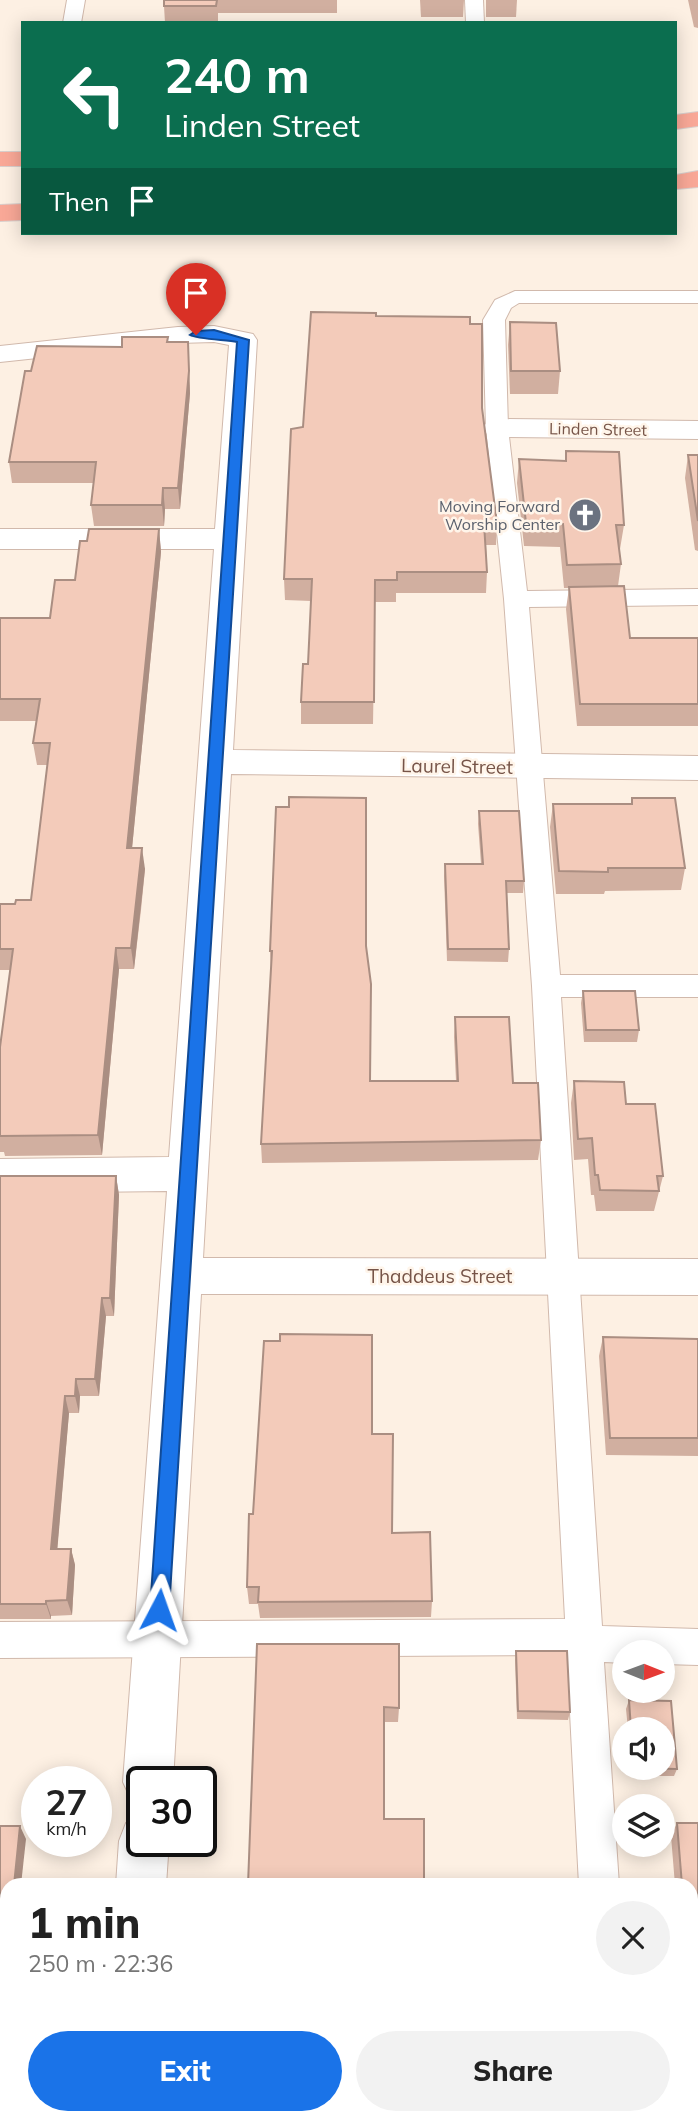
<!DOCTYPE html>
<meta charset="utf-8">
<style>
body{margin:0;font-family:Mulish,sans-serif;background:#f2f2f2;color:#222;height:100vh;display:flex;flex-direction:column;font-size:26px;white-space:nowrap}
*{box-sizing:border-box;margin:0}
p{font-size:23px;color:#767676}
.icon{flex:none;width:38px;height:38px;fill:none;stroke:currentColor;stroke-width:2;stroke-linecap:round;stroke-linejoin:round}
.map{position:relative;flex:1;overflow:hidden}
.drawer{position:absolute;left:0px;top:1878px;width:698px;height:247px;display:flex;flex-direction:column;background:#fff;border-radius:21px 21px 0 0;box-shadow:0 4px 18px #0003}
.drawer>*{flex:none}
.top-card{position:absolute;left:21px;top:21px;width:656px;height:214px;border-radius:0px;box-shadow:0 4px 18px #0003;background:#0b6e4f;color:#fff;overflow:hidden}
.needle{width:46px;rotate:91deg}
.controls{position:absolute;left:612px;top:1640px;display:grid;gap:14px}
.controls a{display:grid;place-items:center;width:63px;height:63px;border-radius:50%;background:#fff;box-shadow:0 4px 18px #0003;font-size:35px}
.speed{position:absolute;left:21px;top:1766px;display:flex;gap:14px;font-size:35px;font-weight:700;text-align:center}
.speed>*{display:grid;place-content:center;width:91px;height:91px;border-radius:50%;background:#fff;box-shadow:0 4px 18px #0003;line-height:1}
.speed small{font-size:18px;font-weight:400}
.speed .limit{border:4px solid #111;border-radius:10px;background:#fff;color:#111}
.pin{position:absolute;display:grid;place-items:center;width:60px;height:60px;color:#fff;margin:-72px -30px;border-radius:50% 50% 50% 0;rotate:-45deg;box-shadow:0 0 7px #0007}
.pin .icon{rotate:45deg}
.me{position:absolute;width:77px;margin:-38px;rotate:4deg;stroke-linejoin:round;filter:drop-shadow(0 0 5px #0008)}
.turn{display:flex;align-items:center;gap:24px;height:147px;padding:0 28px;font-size:32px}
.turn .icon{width:91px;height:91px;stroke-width:2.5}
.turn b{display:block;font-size:49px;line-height:60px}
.then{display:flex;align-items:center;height:66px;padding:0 28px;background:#0003;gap:14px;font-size:26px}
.round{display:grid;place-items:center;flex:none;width:74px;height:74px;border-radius:37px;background:#f2f2f2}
.head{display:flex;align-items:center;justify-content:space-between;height:119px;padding:0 28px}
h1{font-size:42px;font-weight:800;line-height:52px}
.primary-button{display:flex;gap:14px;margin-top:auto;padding:14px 28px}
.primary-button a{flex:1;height:80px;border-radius:42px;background:#1a73e8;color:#fff;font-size:28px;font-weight:800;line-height:80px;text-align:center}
.primary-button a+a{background:#f2f2f2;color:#222}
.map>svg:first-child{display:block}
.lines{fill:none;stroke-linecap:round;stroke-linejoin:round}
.lane-casing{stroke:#d1b9ac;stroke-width:2}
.street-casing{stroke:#d1b9ac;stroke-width:2}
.highway-casing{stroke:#d9cfcc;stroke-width:2}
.lane{fill:#fff;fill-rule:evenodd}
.street{fill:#fff;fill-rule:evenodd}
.highway{fill:#f9a897;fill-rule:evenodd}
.wall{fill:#d1afa0}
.shaded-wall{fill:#aa8e82}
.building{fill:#f3cbba;stroke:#aa8e82;stroke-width:2}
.route{fill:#1a73e8;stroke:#114b97;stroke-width:2}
.labels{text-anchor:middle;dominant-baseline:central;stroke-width:5;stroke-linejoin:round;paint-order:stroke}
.far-street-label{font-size:16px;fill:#765448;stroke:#fff5ea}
.far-worship-label{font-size:16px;fill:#5b616d;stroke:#fff5ea;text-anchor:end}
.street-label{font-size:19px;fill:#765448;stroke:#fff5ea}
</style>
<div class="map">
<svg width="698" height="2124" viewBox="0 0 698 2124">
<rect width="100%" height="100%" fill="#fdf0e3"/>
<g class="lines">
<defs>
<g id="lane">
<path d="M67 0H85L81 23H63Z"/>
<path d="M465 0H483L484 23H466Z"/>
<path d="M515 291H698V303H519L511 308 505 320 508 428 527 591 698 589V605L529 607 560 975H698V997H561L602 1626 698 1629V1665L663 1664V1652H625V1663L604 1662 619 1885H579L567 1655 0 1658V1622L565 1619 532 986 504 599 486 428 483 320 495 300Z"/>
</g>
<g id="street">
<path d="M214 326 253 334 257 340 233 750 698 756V780L231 774 203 1258 698 1259V1295L201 1294 173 1782H142V1804L131 1799 123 1782 167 1191 0 1193V1159L169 1157 214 549H0V529H215L229 345 214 342 178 343 0 362V346L178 327Z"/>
<path d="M497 419 698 421V439L497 437 487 434 483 428 487 422Z"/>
<path d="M142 1817V1841H169L166 1885H116L119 1841 126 1823Z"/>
<path d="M691 2096H698V2124L586 2122 588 2118H691Z"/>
<path d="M99 2118H153L152 2124H98Z"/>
</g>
<g id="highway">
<path d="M698 112V126L676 129V115Z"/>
<rect x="0" y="152" width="23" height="14"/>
<path d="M698 171V187L676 189V175Z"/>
<path d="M23 204V220L0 221V205Z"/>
</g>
</defs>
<use href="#lane" class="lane-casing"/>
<use href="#street" class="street-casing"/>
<use href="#highway" class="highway-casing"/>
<use href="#lane" class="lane"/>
<use href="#street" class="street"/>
<use href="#highway" class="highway"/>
</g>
<g class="wall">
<path d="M164 0H337V13H218V23H165L164 6Z"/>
<path d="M420 0H464L463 17H421Z"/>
<path d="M486 0H517L516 17H486Z"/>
<path d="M688 0H698V28L694 27Z"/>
<path d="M376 316 470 324 497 523 496 545H486L487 572 486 593H396V602H375L373 724H301V702L308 664 311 601 285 600 284 579 303 427Z"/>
<path d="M510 322 560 371 558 394H510L508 345Z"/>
<path d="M168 337V342H188L190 393 180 509H165L164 526H94L91 505 94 483H12L9 462 31 371 122 347Z"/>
<path d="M566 451 624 525 620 549H619L621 564 618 586 630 638H698V726H577L566 609 569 588H564L560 547 524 546 517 483 519 459 565 461Z"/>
<path d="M688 455H698V551L695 550 685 478Z"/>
<path d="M159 529 161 552 132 848 145 869 141 910 134 969H119L102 1155 5 1156 4 1152H0V1047L10 970H0V904H15L31 900 48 765H37L33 743 36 721H0V618H50L75 580 87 541Z"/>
<path d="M632 798 685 868 681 890 605 891 604 894H556L550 827 553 804H631Z"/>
<path d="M479 811 524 881 523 893H507L509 949 508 962 447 961 444 876 445 864H481L478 824Z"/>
<path d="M366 946 370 1081H456L454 1037 455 1017 513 1083 541 1140 538 1160 262 1163 261 1144 271 971 270 951Z"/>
<path d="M583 991 639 1030 637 1042H584L581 1003Z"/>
<path d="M574 1081 626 1104 663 1176 654 1211H596L594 1195H591L588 1159 574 1160 571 1103Z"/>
<path d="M0 1176H116L119 1195 114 1316H106L99 1396H80L79 1413H69L57 1549H71L75 1565 72 1615 51 1616V1619H0Z"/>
<path d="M603 1337 698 1339V1456L606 1455 599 1356Z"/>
<path d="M372 1434 392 1533 432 1601 431 1617 260 1618 258 1604H249L247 1587Z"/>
<path d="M257 1644 399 1708 398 1722H384V1819L424 1885Z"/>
<path d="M516 1651 570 1712 568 1720 517 1719 515 1660Z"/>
<path d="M629 1700 671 1701 677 1769 674 1776H631L630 1768H663V1729H628L626 1709Z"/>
<path d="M677 1823H698V2008H691V1885H675L671 1836Z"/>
<path d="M242 2118H417L416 2124H242Z"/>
</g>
<g class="shaded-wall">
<path d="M188 342 190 393 180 509 178 488Z"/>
<path d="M163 488 165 509 164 526 162 505Z"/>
<path d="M159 529 161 552 130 869 127 848Z"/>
<path d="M142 848 145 869 134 969 131 948Z"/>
<path d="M116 948 119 969 102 1155 98 1135Z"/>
<path d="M116 1176 119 1195 114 1316 110 1298Z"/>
<path d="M102 1298 106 1316 99 1396 95 1379Z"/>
<path d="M76 1379 80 1396 79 1413 75 1396Z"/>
<path d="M65 1396 69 1413 56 1565 51 1549Z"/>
<path d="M71 1549 75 1565 72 1615 67 1600Z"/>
<path d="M46 1601 51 1616V1619L46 1604Z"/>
<path d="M20 1826 26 1839 21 1885H14Z"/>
<path d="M7 1949V2027L0 2096V2017Z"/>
</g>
<g class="building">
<path d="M164 0H217L216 6H164Z"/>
<path d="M311 312 376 313V316L470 317V324H482V408L497 523H484L487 572H397V580H375L374 702H301L303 664H308L312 579H284L291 429 303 427Z"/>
<path d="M510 322 556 323 560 371H511Z"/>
<path d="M122 337H168L167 342H188L189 371 178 488H163L162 505H91L96 462H9L25 371H31L37 346 122 347Z"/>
<path d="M566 451 619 452 624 525H616L621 564 567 565 563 524 526 523 519 459 566 461Z"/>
<path d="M688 455H698V521Z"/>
<path d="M89 529H159L127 848H142L131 948H116L98 1135 0 1136V1047L13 949H0V904H15L16 900H31L50 743H33L40 699H0V618H50L55 580H75L80 541H87Z"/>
<path d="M624 586 630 638H698V704H580L569 587Z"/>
<path d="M289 797 366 798V946L371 984 370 1081H458L455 1017H509L513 1083H538L541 1140 261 1144 272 951H270L276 807H289Z"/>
<path d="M632 798H675L685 868H608V872L559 871 553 804H632Z"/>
<path d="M479 811H519L524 881H506L509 949H448L445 864H483Z"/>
<path d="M583 991H635L639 1030H586Z"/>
<path d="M574 1081 624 1082 626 1104H655L663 1176H657L659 1191 600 1190 598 1175H595L592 1138 578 1139Z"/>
<path d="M0 1176H116L110 1298H102L95 1379H76L75 1396H65L51 1549H71L67 1600 46 1601V1604H0Z"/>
<path d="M280 1334 372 1335V1434H393L392 1533 430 1532 432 1601 258 1602 259 1587H247L249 1514H253L264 1341H280Z"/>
<path d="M603 1337 698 1339V1438H610Z"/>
<path d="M257 1644H399V1708L384 1707V1819H424V1885H248Z"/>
<path d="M516 1651H567L570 1712 518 1711Z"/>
<path d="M629 1700 671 1701 677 1769 634 1768H663V1729H631Z"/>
<path d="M677 1823H698V1998H696L693 1973H691V1885H682Z"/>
<path d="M0 1826H20L14 1885H7V1949L0 2017Z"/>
<rect x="242" y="2118" width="145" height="6"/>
</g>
<path class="route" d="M214 330 249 340 169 1610 166 1617 159 1620 152 1617 150 1610 237 342C226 340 197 339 190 335L196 331Z"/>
<defs>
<symbol id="church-disc" viewBox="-11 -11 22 22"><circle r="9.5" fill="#6b7280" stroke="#fff5ea"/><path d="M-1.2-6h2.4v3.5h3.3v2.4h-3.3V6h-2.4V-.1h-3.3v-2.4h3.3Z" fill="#fff"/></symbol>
</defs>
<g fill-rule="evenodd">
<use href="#church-disc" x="566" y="496" width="38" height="38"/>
</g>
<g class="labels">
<g class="far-street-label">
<text transform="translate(598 429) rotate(1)">Linden Street</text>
</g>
<g class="far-worship-label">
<text x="560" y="506">Moving Forward<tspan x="560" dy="18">Worship Center</tspan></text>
</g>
<g class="street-label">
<text transform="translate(457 766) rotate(1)">Laurel Street</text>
<text x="440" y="1276">Thaddeus Street</text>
</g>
</g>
</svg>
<div class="controls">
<a><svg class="needle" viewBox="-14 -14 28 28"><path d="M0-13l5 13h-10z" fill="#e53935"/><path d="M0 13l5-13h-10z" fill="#767676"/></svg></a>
<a><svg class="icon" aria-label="sound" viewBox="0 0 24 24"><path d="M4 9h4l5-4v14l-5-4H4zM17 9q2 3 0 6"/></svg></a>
<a><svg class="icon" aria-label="layers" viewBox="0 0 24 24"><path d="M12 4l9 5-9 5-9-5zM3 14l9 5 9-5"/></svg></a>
</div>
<div class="speed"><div>27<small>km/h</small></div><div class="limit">30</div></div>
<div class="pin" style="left:196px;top:335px;background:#d93025"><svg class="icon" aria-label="arrive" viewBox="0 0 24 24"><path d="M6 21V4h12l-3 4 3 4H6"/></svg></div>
<svg class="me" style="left:159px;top:1610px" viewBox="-20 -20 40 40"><path d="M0-17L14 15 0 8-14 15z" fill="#1a73e8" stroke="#fff" stroke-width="4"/></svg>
<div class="top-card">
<div class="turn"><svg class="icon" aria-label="left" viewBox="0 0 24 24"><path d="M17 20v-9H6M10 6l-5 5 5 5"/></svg><div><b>240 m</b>Linden Street</div></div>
<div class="then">Then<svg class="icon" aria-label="arrive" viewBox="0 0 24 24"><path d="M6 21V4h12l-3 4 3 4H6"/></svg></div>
</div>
<section class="drawer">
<div class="head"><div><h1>1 min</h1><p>250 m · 22:36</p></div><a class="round"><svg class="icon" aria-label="close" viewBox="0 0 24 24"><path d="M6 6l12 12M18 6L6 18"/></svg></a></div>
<div class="primary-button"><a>Exit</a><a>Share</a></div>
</section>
</div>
